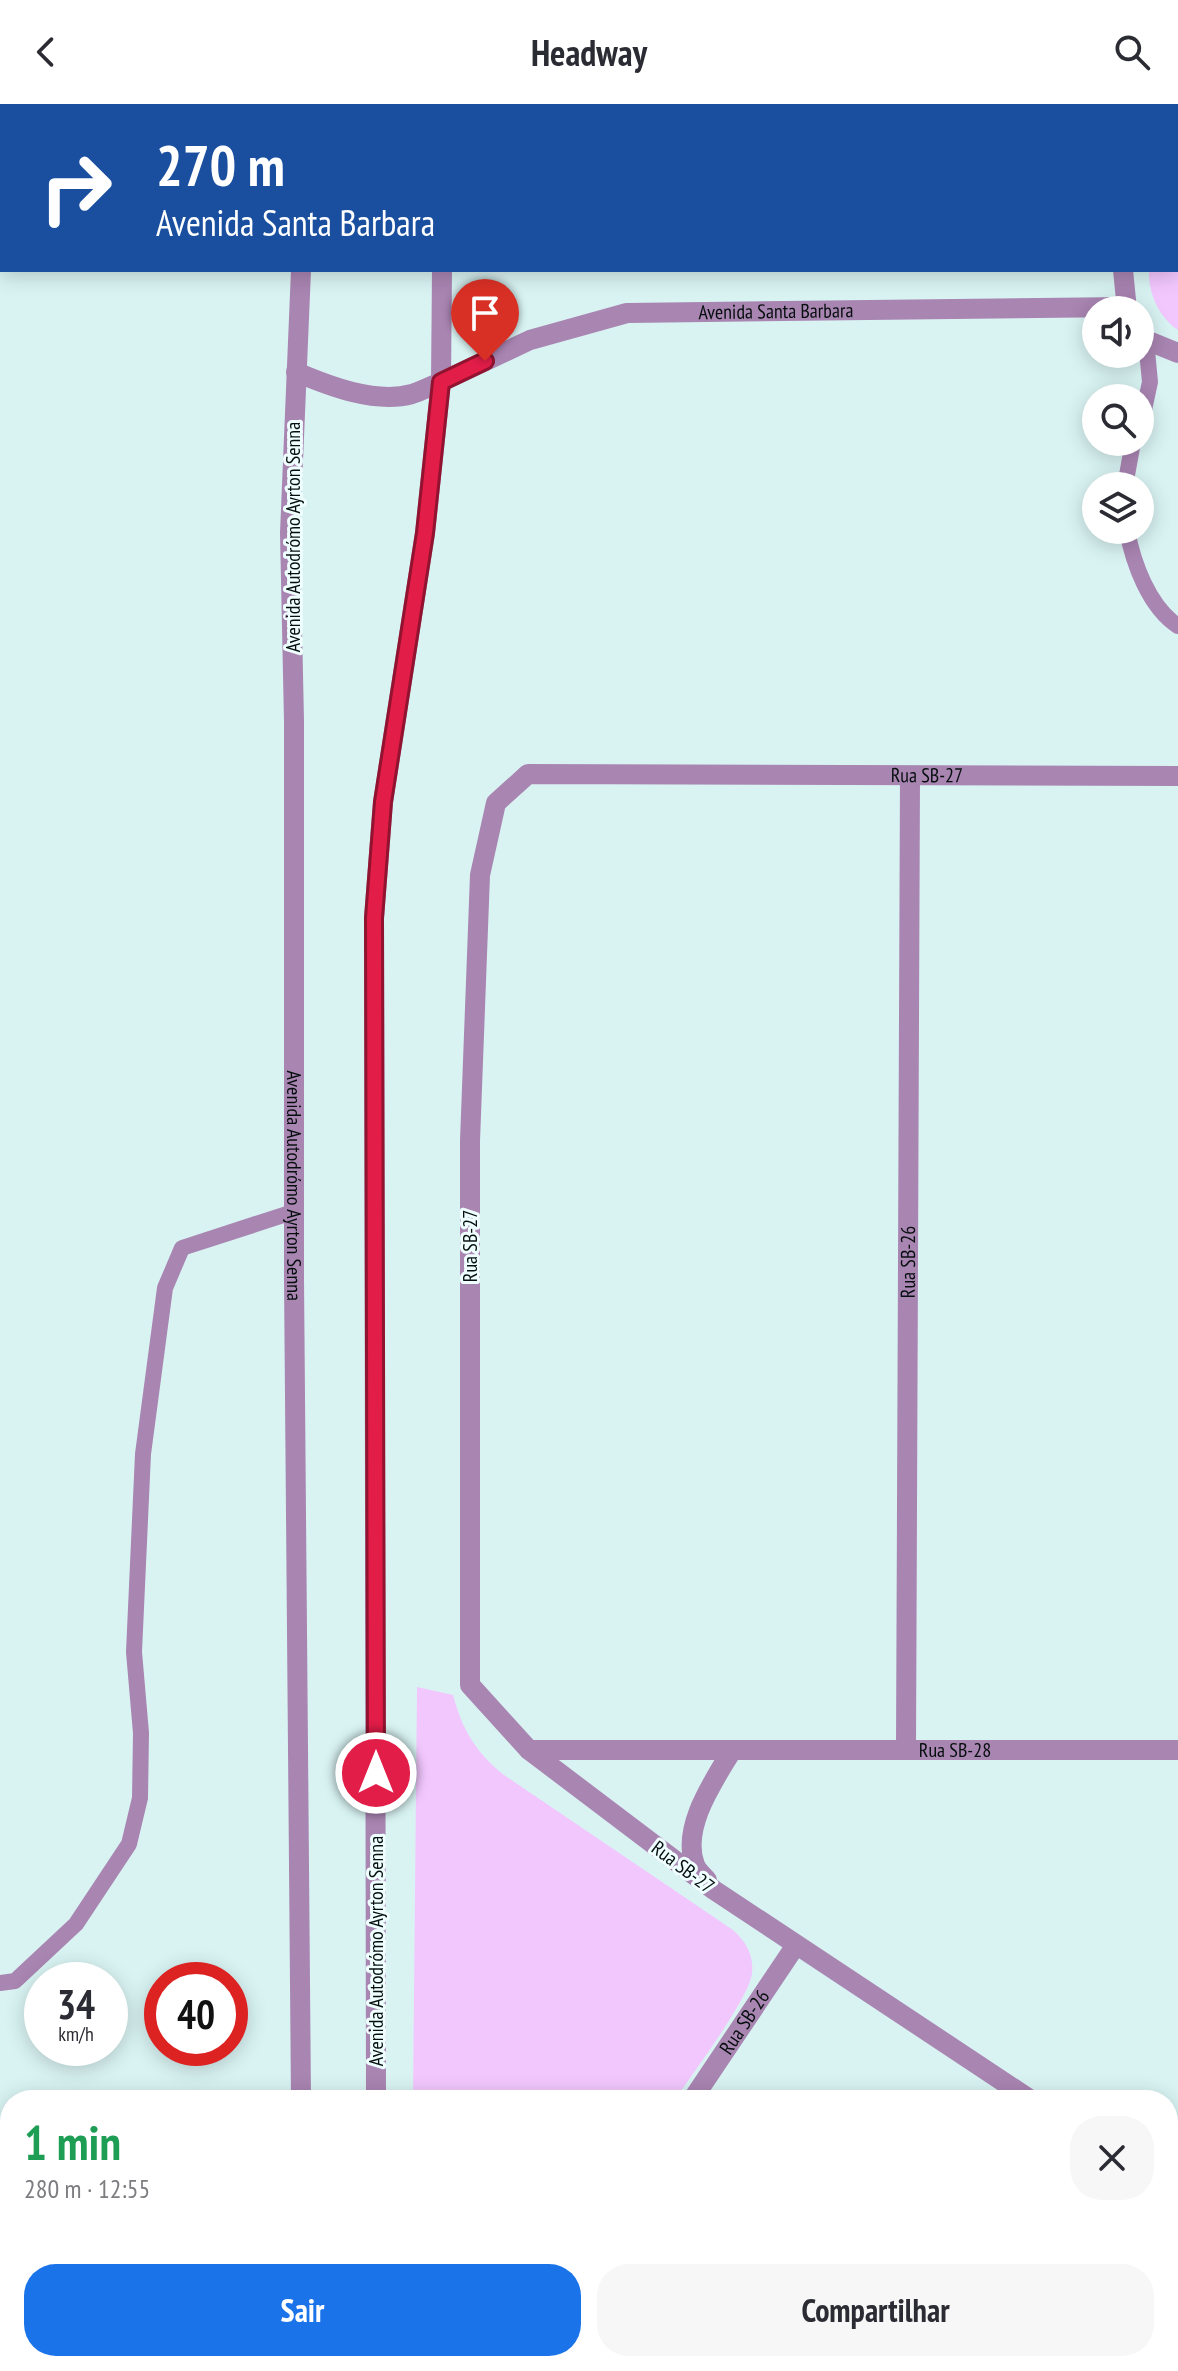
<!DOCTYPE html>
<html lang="pt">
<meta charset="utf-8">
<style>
body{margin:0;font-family:"PT Sans Narrow",sans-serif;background:#f7f7f7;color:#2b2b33;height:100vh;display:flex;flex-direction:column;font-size:30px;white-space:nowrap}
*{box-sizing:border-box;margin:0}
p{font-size:26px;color:#7c7c81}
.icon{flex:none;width:44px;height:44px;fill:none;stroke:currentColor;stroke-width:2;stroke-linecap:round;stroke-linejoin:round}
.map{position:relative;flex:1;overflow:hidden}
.sheet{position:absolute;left:0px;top:1986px;width:1178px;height:282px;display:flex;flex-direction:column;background:#fff;border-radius:32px 32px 0 0;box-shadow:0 4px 20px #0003}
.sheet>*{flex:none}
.banner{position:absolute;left:0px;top:0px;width:1178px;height:168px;box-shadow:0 4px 20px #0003;background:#1a4fa0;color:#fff;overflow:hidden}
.tools{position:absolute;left:1082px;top:192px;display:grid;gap:16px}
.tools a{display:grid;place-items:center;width:72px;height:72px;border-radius:50%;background:#fff;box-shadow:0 4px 20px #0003;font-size:40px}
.speed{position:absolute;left:24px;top:1858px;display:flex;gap:16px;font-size:40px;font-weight:700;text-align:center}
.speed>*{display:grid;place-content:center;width:104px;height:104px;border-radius:50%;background:#fff;box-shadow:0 4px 20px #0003;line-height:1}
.speed small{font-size:20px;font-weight:400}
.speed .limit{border:12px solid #d22;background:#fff;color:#111}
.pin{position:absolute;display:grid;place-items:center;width:68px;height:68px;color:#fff;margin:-82px -34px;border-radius:50% 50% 50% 0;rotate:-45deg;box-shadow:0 0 8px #0007}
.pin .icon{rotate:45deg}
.me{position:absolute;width:88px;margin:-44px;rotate:0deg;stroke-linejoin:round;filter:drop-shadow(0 0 6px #0008)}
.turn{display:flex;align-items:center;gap:28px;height:168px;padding:0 24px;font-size:36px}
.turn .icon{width:104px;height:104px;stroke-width:2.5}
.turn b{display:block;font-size:56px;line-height:68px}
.round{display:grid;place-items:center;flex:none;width:84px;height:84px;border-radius:32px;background:#f7f7f7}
.overview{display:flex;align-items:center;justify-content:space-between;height:136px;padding:0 24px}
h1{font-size:48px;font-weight:600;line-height:60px;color:#1e9e55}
.button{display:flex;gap:16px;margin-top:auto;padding:16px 24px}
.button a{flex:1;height:92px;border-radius:32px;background:#1a73e8;color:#fff;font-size:32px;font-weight:600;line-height:92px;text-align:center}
.button a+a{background:#f7f7f7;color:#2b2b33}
header{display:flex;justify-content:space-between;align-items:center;height:104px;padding:0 24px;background:#fff;font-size:36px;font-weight:600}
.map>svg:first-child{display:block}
.green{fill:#f2c7fe}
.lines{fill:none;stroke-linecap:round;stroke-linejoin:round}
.service{stroke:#a985b2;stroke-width:16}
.minor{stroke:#a985b2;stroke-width:20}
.tertiary{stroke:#a985b2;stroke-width:20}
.route-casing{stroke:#92132f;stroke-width:20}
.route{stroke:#e11d48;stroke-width:14}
.labels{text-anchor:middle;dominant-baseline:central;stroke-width:6;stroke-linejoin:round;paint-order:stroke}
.street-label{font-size:20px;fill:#060e0e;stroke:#effefe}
</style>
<header><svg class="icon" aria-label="back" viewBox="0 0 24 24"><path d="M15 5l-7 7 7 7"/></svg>Headway<svg class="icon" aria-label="search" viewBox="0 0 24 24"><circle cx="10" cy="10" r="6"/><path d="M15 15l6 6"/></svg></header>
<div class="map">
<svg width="1178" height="2267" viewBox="0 0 1178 2267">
<rect width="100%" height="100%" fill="#d9f3f3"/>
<g class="green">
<path d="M1178 109V226C1159 213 1148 189 1149 166H1176Z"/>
<path d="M417 1583 453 1591C462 1625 476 1649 504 1671L733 1826C746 1838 754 1851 752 1869 750 1894 691 1971 675 1996H413Z"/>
<path d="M399 2258H500L494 2267H397Z"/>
</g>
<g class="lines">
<g class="service">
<path d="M1138 0 1140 2"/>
<path d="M1140 324 1150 278 1146 236"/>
<path d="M1125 382 1133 338"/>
<path d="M1127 426C1133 459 1149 503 1178 522"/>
<path d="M0 1879 15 1877 76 1820 129 1740 140 1694 141 1629 134 1548 143 1350 165 1184 182 1144 296 1107"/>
</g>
<g class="minor">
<path d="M1176 84 1178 83"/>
<path d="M1123 166 1127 206"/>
<path d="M1140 226 1146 236 1178 249"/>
<path id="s1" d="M441 278 530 236 627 209 1125 203"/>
<path id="s2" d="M529 1646H1178"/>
<path id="s3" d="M906 1646 910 672"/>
<path d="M707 1776C703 1772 697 1766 695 1761 681 1724 713 1678 731 1648"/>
<path id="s4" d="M692 1996 796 1841"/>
<path id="s5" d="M1031 1996 714 1786 529 1646 470 1581V1037L480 771 496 699 528 670 1178 672"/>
<path d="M1168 2086 1178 2093"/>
<path d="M551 2258 564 2267"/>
<path d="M510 2267 516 2258"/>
</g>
<g class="tertiary">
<path d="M301 0V2"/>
<path d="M442 2V0"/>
<path id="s6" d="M301 166 290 429 294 617V1175L301 1996"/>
<path d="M296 268C329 282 375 300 412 290 422 287 431 282 441 278"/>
<path d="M376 1996 374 814 383 698 425 429 441 278 442 166"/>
<path d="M269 2267 272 2258"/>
<path d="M347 2267 350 2258"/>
</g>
</g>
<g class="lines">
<defs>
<path id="route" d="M376 1669 374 814 383 698 425 429 441 278 485 257"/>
</defs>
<use href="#route" class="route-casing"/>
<use href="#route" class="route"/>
</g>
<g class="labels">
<g class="street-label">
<text stroke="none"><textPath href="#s1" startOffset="348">Avenida Santa Barbara</textPath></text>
<text transform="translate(293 433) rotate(-90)">Avenida Autodrómo Ayrton Senna</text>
<text stroke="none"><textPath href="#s5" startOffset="2026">Rua SB-27</textPath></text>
<text stroke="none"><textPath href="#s6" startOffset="916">Avenida Autodrómo Ayrton Senna</textPath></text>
<text transform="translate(470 1142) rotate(-90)">Rua SB-27</text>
<text stroke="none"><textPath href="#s3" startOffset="488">Rua SB-26</textPath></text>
<text stroke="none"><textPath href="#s2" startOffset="426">Rua SB-28</textPath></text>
<text transform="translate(683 1763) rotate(37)">Rua SB-27</text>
<text transform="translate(376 1847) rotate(-90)">Avenida Autodrómo Ayrton Senna</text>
<text stroke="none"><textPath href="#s4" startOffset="94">Rua SB-26</textPath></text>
</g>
</g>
</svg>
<div class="tools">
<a><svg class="icon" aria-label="sound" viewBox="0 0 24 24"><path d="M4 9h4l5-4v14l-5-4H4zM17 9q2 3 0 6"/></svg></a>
<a><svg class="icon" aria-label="search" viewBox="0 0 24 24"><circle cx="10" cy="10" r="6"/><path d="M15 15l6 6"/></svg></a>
<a><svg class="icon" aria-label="layers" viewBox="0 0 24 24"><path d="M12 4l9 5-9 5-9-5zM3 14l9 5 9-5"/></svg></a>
</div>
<div class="speed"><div>34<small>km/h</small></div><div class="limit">40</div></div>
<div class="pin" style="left:485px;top:257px;background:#d93025"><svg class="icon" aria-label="arrive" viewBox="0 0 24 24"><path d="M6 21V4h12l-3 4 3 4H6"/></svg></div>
<svg class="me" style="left:376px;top:1669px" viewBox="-20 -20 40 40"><circle r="17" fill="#e11d48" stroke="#fff" stroke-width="3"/><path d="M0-11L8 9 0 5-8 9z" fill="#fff"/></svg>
<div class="banner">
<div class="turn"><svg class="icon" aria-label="right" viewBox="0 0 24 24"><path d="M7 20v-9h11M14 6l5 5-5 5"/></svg><div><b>270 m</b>Avenida Santa Barbara</div></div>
</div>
<section class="sheet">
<div class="overview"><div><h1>1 min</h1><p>280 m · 12:55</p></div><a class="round"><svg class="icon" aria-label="close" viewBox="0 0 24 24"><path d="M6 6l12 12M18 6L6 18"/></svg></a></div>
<div class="button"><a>Sair</a><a>Compartilhar</a></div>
</section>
</div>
